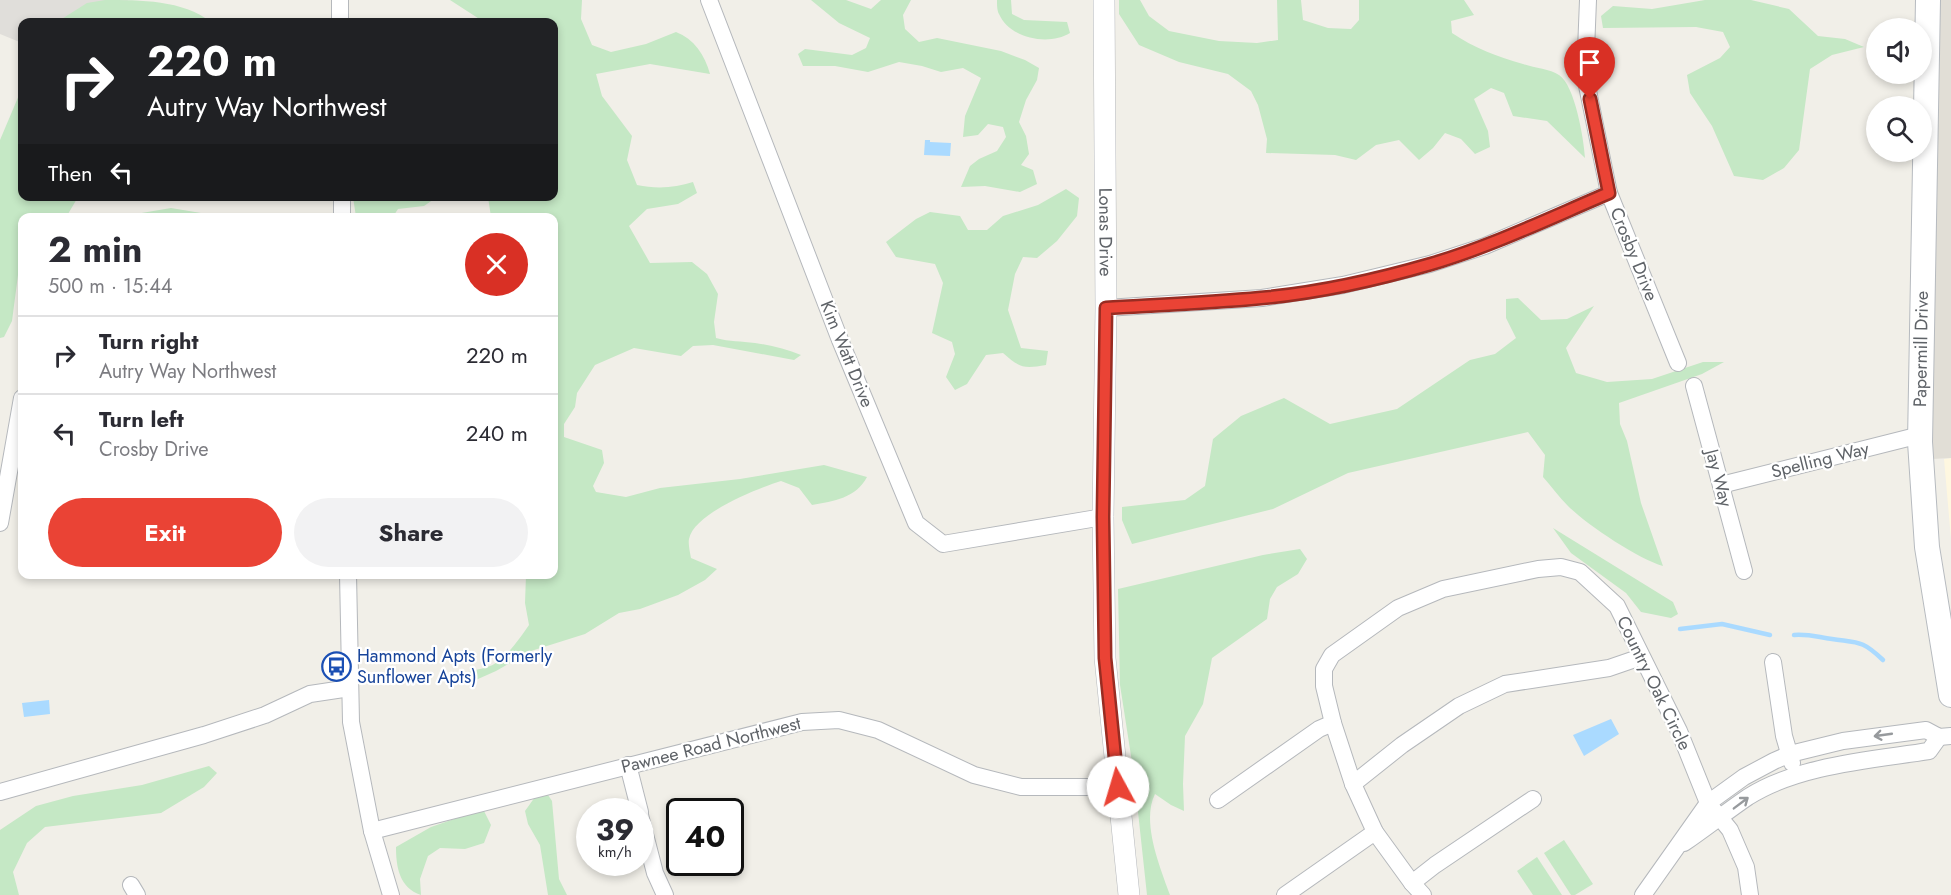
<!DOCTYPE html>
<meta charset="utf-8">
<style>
body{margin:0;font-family:Jost,sans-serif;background:#f2f2f3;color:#2b2b33;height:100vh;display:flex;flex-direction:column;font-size:22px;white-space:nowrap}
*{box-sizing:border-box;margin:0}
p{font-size:20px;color:#7c7c81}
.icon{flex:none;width:33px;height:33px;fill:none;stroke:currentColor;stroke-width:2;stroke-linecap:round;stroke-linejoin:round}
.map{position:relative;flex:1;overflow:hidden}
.details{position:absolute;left:18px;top:213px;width:540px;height:366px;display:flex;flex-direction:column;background:#fff;border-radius:12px;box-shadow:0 3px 9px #0003}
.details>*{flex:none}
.banner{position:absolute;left:18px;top:18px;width:540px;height:183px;border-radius:12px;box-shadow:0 3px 9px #0003;background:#202124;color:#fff;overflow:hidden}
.fabs{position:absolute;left:1866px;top:18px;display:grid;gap:12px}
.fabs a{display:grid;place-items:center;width:66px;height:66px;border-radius:50%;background:#fff;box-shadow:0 3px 9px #0003;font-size:30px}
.speed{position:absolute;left:576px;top:798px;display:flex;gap:12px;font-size:30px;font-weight:700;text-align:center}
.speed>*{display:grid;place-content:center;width:78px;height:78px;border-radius:50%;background:#fff;box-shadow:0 3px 9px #0003;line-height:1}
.speed small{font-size:15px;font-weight:400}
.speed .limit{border:3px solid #111;border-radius:9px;background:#fff;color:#111}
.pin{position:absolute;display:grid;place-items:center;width:51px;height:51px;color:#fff;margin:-62px -26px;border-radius:50% 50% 50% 0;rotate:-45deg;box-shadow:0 0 6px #0007}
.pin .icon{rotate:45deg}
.me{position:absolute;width:66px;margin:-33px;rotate:354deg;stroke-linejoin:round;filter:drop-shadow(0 0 4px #0008)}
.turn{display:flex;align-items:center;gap:21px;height:126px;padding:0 30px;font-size:27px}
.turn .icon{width:78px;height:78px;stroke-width:2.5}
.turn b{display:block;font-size:42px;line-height:51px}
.then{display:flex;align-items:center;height:57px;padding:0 30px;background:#0003;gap:12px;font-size:22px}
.round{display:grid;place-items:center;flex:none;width:63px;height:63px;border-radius:32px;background:#f2f2f3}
.head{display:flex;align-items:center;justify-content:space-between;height:102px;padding:0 30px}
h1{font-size:36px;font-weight:700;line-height:45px}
.action{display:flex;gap:12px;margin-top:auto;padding:12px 30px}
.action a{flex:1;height:69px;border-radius:36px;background:#ea4335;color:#fff;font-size:24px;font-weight:700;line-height:69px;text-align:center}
.action a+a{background:#f2f2f3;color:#2b2b33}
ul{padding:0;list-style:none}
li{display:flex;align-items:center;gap:18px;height:78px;padding:0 30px;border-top:2px solid #e1e1e2}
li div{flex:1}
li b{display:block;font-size:22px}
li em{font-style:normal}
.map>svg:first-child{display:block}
.commercial{fill:#fef7e0}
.industrial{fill:#e0deda}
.education{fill:#e1ded6}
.green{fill:#c5e8c5}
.water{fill:#aadaff}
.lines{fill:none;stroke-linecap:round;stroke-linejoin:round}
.stream{stroke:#aadaff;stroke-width:4.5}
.minor-casing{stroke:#b5b8bc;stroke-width:18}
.tertiary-casing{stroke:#b5b8bc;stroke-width:22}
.secondary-casing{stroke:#b6babf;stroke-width:26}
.minor{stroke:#fff;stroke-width:16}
.tertiary{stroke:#fff;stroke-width:21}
.secondary{stroke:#fff;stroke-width:24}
.oneway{stroke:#979a9d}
.route-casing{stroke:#982c22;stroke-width:15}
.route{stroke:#ea4335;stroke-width:10}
.labels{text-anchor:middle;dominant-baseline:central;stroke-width:4.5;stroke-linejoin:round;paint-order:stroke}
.street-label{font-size:18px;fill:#5f6368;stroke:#fff}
.transit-label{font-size:18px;fill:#164399;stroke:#fff;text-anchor:start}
</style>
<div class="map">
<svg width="1951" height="895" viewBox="0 0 1951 895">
<rect width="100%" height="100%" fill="#f1efe8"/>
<path class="commercial" d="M1951 458V539L1944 459Z"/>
<path class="industrial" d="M0 0H128L116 22H22V43L0 34Z"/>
<path class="education" d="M1939 0H1951V458L1932 459 1933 280Z"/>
<g class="green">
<path d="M105 0C140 0 183 0 211 22H57L87 3Z"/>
<path d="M450 0H582L581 19 592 45 611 52 646 44 676 32C694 39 705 55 710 74L650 64 596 74 602 96 632 136 627 160 637 185C656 189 675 188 693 182L697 193 678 204 647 209 629 226 650 263 692 262 707 274 718 294 714 322 716 338C730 342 741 341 755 343 770 345 787 349 801 355L794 360 713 345 693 346 681 356 634 348 595 365 577 393 575 407 564 424V437L602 450 604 463 593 486 596 492 626 497 660 488 740 479 824 465 867 477C856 498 834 501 812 505L799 488 781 481C759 488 694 513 689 539 688 544 690 552 691 558L717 569 705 580 678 595 640 609 619 613 585 634 531 651 496 671 469 683 463 675C472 669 481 670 490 666 505 660 520 638 529 625L525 603 526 575 554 574V218L491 217 488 197 554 196V22H484Z"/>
<path d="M811 0H846L871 9 881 0H911L903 15 905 29 919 42 937 38 1001 51 1025 60 1039 68 1037 80 1026 100 1019 122 1026 136 1029 154 1021 165 1033 170 1037 184 1020 192 985 186 961 187 970 166 979 159 997 151 1006 137 1003 127 988 124 978 135 963 137 965 116 981 78 963 68 941 72 922 66 899 62 868 72 835 66H803L798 54 805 49 852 55 866 48 870 38 839 23Z"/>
<path d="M997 0H1011L1012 14 1024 20 1067 22 1070 33C1049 46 1010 39 999 14 997 11 997 4 997 0Z"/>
<path d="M1119 0H1140L1149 16 1169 31 1219 41 1257 43 1278 40 1277 0H1301L1303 20 1328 28 1351 29 1359 20V0H1464L1474 15 1451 21 1452 33C1474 48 1498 57 1523 64 1534 68 1550 69 1559 75 1575 85 1584 140 1585 158L1547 121 1513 116 1504 93 1491 88 1474 99 1488 131 1490 147 1475 154 1461 139 1445 133 1433 148 1419 160 1399 140 1376 145 1356 160 1335 155 1266 153 1267 139 1258 105 1251 91 1228 74 1179 62 1139 45 1119 14Z"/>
<path d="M1705 0H1751L1789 9 1818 36 1845 39 1864 47 1832 55 1810 69 1799 150 1784 168 1763 180 1734 176 1712 126 1690 93 1687 75 1720 58 1730 47 1723 32 1696 27 1603 28 1601 16 1613 6 1652 9Z"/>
<path d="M22 88V196L78 197 68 214 78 217 22 218V274L18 275 12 321 4 337 0 338V140Z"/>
<path d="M1066 189 1079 198 1077 216 1057 241 1037 258 1023 257 1015 274 1008 310 1021 348 1048 351 1046 365C1024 369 1020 368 1003 353L986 355 967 384 955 390 946 377 955 354 952 342 932 333 943 283 935 264 896 257 886 242 916 219 930 212 960 216 968 230H987L1003 216 1038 205Z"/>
<path d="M353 197V196L437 197 424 206 398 209 392 218 356 217Z"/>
<path d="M171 208 225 217H118Z"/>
<path d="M1518 298 1541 320 1567 319 1594 306 1566 348 1576 373 1607 382 1652 379 1703 362H1724L1702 374 1619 403 1620 424 1627 441 1641 503 1663 566C1638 559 1586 524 1568 506 1559 497 1551 486 1543 477L1545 455 1528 432 1348 473 1273 509 1132 544 1122 520V507L1185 500 1205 486 1213 439 1241 416 1284 398 1330 424 1397 409 1470 360 1495 354 1516 338 1506 318V299Z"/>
<path d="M1553 528 1673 602 1678 614 1671 618 1641 612 1626 593 1571 553Z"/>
<path d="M1300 549 1307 559 1298 574 1277 587 1270 599 1267 619 1212 658 1203 704 1185 736 1183 784 1184 811 1171 805 1155 794C1141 822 1160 867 1170 895H1147L1134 775 1120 685 1118 589 1263 555Z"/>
<path d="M209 766 217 773 204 787 161 813 45 827 27 843 13 872 19 895H0V830L36 806 73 796 142 785Z"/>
<path d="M548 795 552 801 559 879 567 895H548L540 845 528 824 525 811 535 797Z"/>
<path d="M483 809 491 825 484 843 465 849 440 848 428 856 420 879 421 895C399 888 396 866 396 847L431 827Z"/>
<path d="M1564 840 1593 884 1575 895H1571L1544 853Z"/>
<path d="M1537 857 1562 895H1533L1517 871Z"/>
</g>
<g class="water">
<path d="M925 140H930V142L951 143 950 156 924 155Z"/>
<path d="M49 700 50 714 24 717 22 703Z"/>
<path d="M1611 719 1619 734 1584 756 1573 735Z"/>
</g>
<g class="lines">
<g class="stream">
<path d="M1680 629 1722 624 1770 635"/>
<path d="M1794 635C1810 634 1817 637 1832 639 1859 643 1862 640 1883 660"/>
</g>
<defs>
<g id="minor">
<path d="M340 0V22"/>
<path d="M709 0 840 340 916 523 943 544 1103 517"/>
<path d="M1588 0 1585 76 1609 193 1678 363"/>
<path d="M342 196V218"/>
<path d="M1106 308 1262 298 1343 285 1430 264 1485 246 1609 193"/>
<path d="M1694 386 1744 571"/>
<path d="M1721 485 1920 435"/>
<path d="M0 523 22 398"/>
<path d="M348 574 351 722 372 831 391 895"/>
<path d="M1773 662 1784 736 1792 763"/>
<path d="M628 765 640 812"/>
<path d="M1353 784 1402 745 1459 706 1505 684 1609 668 1641 657"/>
<path d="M0 792 204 735 265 715 310 694 350 688"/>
<path d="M1218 800 1319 729 1333 723"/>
<path d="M640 815 655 873 665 895"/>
<path d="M372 831 802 722 839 720 878 730 974 775 1021 787H1118"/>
<path d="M1684 843C1706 828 1726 812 1748 797 1798 765 1872 760 1929 751L1939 737"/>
<path d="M1412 883 1435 865 1533 799"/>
<path d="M131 885 137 895"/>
<path d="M1285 895 1375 832"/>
<path d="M1423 895 1412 883 1375 832 1353 784 1333 723 1324 686V669L1332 655 1398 608 1443 589 1538 569 1561 567 1580 572 1617 606 1679 731 1708 803 1730 830 1746 867 1750 895"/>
<path d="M1643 895 1708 803 1744 777 1774 761 1790 754 1843 741 1926 730 1939 737 1951 736"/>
</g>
<g id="tertiary">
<path id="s1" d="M1104 0 1106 308 1103 517 1105 658 1129 895"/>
</g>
<path id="secondary" d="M1928 0 1920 442 1927 547 1951 695"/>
</defs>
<use href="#minor" class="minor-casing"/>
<use href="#tertiary" class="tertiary-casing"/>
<use href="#secondary" class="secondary-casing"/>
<use href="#minor" class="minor"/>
<use href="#tertiary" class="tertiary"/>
<use href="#secondary" class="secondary"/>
</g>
<defs><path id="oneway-shaft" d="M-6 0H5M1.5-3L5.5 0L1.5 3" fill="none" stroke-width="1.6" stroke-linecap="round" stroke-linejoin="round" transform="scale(1.5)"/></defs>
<g class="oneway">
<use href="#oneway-shaft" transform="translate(1883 735) rotate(172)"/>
<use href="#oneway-shaft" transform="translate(1741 803) rotate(-37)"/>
</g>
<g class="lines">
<defs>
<path id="route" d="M1118 787 1105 658 1103 517 1106 308C1157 305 1209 303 1261 298 1317 293 1376 280 1431 264 1492 246 1550 218 1609 193L1590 99"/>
</defs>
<use href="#route" class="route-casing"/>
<use href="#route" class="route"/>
</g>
<defs>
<symbol id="bus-ring" viewBox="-11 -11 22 22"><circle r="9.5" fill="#fff" stroke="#1a4fb4" stroke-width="1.5"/><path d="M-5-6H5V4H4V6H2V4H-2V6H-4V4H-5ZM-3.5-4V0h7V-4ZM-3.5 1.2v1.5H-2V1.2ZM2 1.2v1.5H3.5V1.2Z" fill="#1a4fb4"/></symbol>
</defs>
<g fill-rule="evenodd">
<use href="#bus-ring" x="320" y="650" width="33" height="33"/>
</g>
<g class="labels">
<g class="street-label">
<text stroke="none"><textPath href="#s1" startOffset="232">Lonas Drive</textPath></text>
<text transform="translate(1634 254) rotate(68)">Crosby Drive</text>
<text transform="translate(1921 349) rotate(-89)">Papermill Drive</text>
<text transform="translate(847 354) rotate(68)">Kim Watt Drive</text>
<text transform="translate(1820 460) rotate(-14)">Spelling Way</text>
<text transform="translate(1719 478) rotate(75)">Jay Way</text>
<text transform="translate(1654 683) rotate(64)">Country Oak Circle</text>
<text transform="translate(711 745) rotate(-14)">Pawnee Road Northwest</text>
</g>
<g class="transit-label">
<text x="357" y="656">Hammond Apts (Formerly<tspan x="357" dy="21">Sunflower Apts)</tspan></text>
</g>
</g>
</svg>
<div class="fabs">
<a><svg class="icon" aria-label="sound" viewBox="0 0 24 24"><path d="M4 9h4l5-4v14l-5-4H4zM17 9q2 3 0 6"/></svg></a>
<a><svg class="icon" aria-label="search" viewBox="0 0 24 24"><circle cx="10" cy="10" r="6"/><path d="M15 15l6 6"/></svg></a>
</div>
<div class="speed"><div>39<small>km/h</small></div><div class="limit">40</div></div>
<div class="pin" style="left:1590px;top:99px;background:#d93025"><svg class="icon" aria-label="arrive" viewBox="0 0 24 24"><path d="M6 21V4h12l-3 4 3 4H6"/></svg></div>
<svg class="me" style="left:1118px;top:787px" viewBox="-20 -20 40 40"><circle r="19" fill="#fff"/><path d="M0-13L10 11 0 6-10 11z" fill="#ea4335"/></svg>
<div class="banner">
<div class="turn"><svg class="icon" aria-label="right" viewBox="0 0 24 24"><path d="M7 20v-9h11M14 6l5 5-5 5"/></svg><div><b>220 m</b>Autry Way Northwest</div></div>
<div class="then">Then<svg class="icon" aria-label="left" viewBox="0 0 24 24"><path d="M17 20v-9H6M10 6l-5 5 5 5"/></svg></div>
</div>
<section class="details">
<div class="head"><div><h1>2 min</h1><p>500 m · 15:44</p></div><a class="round" style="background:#d93025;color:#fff"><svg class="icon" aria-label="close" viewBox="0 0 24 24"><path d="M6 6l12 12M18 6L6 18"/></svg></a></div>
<ul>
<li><svg class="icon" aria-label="right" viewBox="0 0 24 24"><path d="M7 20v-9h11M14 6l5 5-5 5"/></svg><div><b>Turn right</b><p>Autry Way Northwest</p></div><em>220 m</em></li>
<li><svg class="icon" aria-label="left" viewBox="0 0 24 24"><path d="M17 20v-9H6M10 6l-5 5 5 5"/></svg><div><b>Turn left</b><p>Crosby Drive</p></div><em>240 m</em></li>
</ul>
<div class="action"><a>Exit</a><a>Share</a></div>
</section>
</div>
